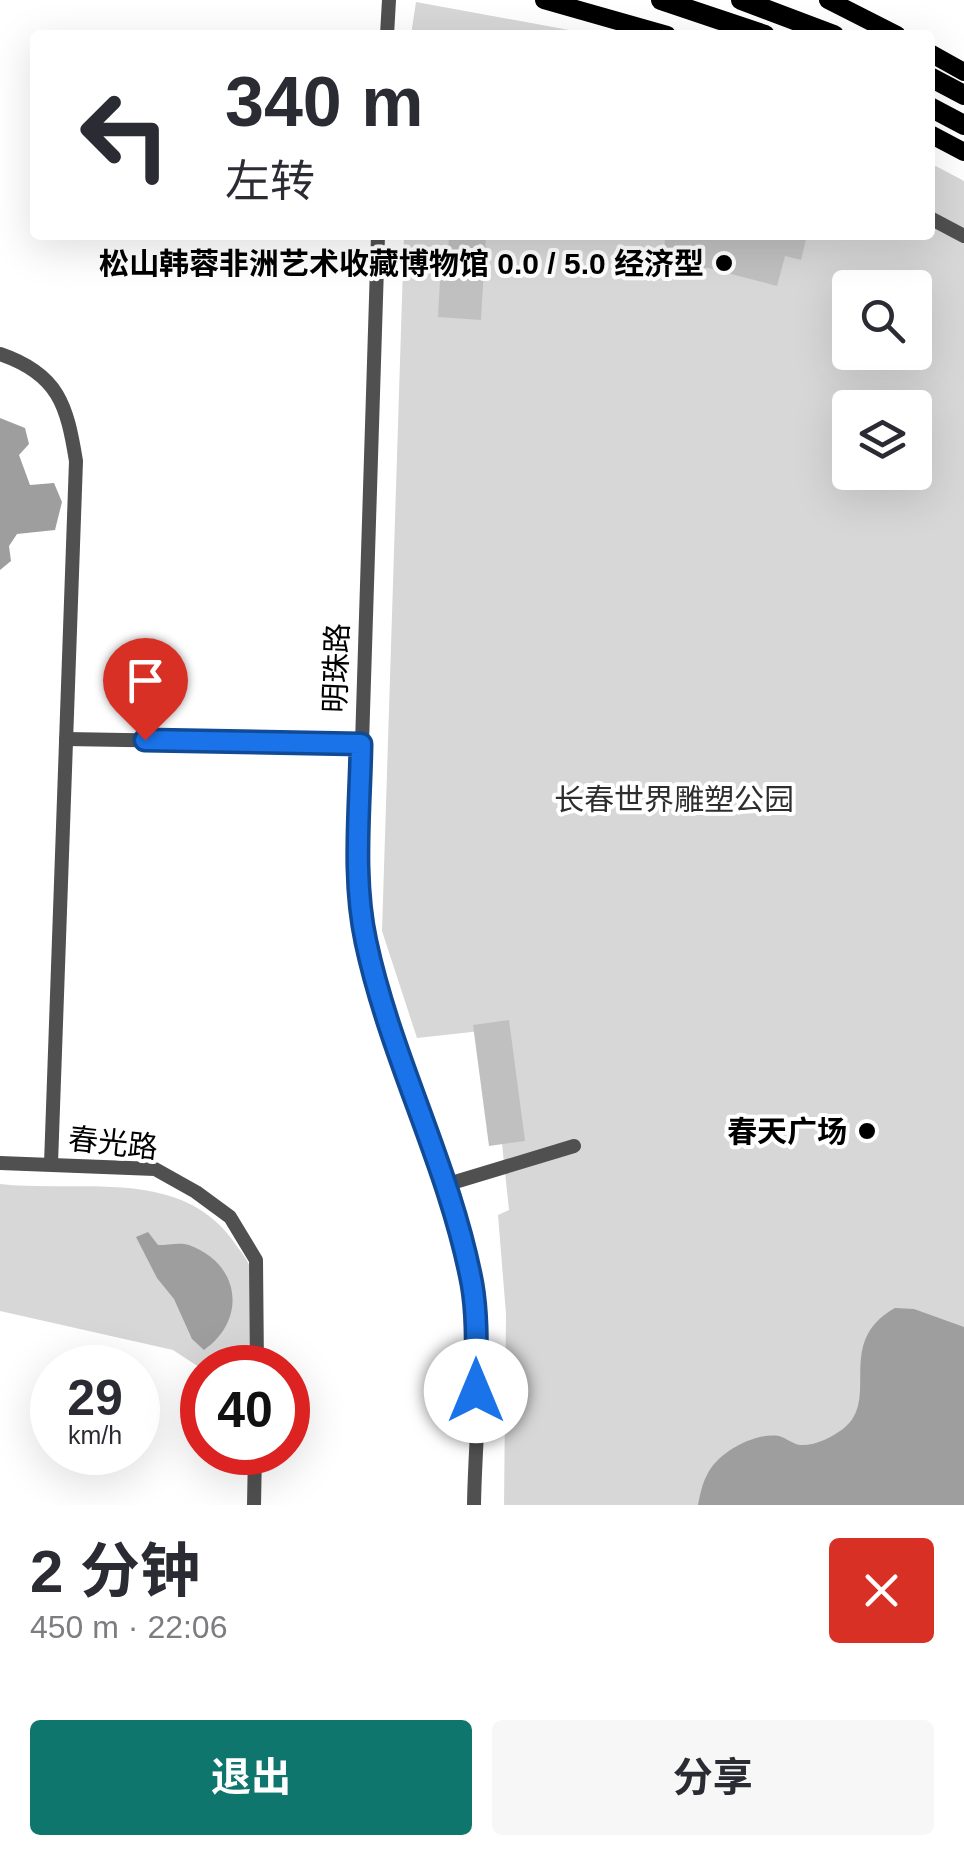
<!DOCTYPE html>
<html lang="zh">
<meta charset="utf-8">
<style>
body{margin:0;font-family:Arial,"Noto Sans SC",sans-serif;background:#f7f7f7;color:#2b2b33;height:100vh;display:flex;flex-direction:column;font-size:38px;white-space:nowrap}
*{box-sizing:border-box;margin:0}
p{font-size:32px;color:#7c7c81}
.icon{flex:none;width:55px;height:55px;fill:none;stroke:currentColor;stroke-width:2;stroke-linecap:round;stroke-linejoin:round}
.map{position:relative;height:1505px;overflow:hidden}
.sheet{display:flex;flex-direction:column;background:#fff;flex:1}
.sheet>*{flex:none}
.top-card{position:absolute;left:30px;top:30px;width:905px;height:210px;border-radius:10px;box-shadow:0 10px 40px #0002;background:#fff;color:#2b2b33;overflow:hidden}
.tools{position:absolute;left:832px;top:270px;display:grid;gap:20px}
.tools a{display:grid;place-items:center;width:100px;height:100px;border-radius:10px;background:#fff;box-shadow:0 10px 40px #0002;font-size:50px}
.speed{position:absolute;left:30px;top:1345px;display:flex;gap:20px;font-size:50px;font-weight:700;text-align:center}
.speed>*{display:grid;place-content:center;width:130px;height:130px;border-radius:50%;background:#fff;box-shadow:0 10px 40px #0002;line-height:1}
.speed small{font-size:25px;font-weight:400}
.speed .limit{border:15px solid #d22;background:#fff;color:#111}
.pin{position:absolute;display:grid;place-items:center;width:85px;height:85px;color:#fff;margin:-102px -42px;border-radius:50% 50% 50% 0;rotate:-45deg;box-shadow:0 0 10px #0007}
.pin .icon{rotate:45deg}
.me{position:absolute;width:110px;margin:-55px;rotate:0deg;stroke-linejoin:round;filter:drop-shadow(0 0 8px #0008)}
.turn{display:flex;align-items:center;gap:35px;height:210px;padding:0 30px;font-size:45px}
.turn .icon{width:130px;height:130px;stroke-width:2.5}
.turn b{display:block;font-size:70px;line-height:85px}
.round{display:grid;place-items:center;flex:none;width:105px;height:105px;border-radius:10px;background:#f7f7f7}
.head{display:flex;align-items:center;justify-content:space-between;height:170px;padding:0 30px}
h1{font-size:60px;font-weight:700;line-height:75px}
.action{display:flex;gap:20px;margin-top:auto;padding:20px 30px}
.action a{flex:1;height:115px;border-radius:10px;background:#0f766e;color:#fff;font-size:40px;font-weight:700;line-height:115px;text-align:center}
.action a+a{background:#f7f7f7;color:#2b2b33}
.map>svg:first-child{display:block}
.green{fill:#d7d7d7;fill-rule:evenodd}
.water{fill:#9e9e9e}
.building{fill:#c0c0c0}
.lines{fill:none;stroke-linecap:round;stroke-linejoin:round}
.minor{stroke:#505050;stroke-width:14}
.major{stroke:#000;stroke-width:18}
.highway{stroke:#000;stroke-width:20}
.route-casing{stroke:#114b97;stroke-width:25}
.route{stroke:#1a73e8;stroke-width:18}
.poi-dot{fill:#000;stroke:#fff;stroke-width:4}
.labels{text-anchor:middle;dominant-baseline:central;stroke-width:8;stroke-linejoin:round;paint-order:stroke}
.poi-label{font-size:30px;font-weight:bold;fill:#000;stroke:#fff;text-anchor:end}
.street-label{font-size:30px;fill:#000;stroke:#fff}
.park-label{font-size:30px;fill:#2e2e2e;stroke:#fff}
</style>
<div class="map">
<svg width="964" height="1505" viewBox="0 0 964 1505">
<rect width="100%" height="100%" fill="#fff"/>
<g class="green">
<path d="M416 2 580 32 591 35H411Z"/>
<path d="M930 163 964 181V1505H504L506 1314 498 1215 509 1210 490 1030 417 1038 382 931 404 235H930ZM850 288H915V352H850ZM850 408H915V472H850Z"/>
<path d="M0 1184C80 1193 181 1166 234 1242 239 1250 248 1259 250 1268 256 1298 250 1336 251 1367L202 1369 173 1350 0 1311Z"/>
</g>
<g class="water">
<path d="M0 418 25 428 29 444 19 455 30 485 54 483 62 502 55 530 17 534 9 546 11 561 0 570Z"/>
<path d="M148 1232 158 1245C168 1245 180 1242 189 1245 241 1264 247 1320 204 1350L192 1339 174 1299 157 1278 136 1237Z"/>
<path d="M895 1308 914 1309 964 1327V1505H698C700 1495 702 1484 707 1475 717 1453 754 1432 779 1436 786 1438 793 1444 800 1445 815 1446 832 1437 843 1429 882 1399 833 1343 895 1308Z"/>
</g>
<g class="building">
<path d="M449 235H486L481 320 438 317 441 261H448Z"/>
<path d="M665 235H807L801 260 785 256 777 286 708 268 664 266Z"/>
<path d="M509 1020 525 1141 489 1146 473 1025Z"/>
</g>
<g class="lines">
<g class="minor">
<path d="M387 35 389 0"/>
<path d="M930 218 964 236"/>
<path d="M378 235 358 871C362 912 367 952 377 992 404 1090 451 1182 472 1283 486 1353 475 1434 474 1505"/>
<path d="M0 354C59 374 67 406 76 461L51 1164"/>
<path d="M66 739 361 744"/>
<path d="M0 1163 155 1169 196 1192 230 1217 256 1260 257 1368"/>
<path d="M445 1185 574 1146"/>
<path d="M254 1505 255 1452"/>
</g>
<g class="major">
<path d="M544 0 667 35"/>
<path d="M828 0 897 35"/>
<path d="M930 53 964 72"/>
<path d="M930 134 964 152"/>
</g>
<g class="highway">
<path d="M661 0 765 35"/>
<path d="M741 0 834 35"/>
<path d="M930 77 964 95"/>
<path d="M930 107 964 125"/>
</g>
</g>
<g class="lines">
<defs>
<path id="route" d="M145 740 361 744C360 809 352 878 366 942 391 1059 450 1167 472 1284 478 1319 476 1356 476 1391"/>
</defs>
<use href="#route" class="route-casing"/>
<use href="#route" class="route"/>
</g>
<g class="poi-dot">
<circle cx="724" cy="263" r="10"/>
<circle cx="867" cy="1131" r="10"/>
</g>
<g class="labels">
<g class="poi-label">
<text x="704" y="263">松山韩蓉非洲艺术收藏博物馆 0.0 / 5.0 经济型</text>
<text x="847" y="1131">春天广场</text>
</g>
<g class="street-label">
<text transform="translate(336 668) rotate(-88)">明珠路</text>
<text transform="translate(113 1143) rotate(6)">春光路</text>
</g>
<g class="park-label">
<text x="674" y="799">长春世界雕塑公园</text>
</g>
</g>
</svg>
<div class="tools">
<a><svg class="icon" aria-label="search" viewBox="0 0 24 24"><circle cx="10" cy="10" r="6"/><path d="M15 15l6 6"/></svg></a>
<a><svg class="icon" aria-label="layers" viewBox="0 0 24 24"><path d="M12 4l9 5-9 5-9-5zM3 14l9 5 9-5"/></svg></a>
</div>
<div class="speed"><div>29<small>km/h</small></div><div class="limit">40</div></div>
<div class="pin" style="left:145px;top:740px;background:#d93025"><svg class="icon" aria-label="arrive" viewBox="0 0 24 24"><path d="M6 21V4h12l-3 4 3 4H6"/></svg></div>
<svg class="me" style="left:476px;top:1391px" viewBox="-20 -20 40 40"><circle r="19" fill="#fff"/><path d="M0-13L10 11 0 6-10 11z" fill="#1a73e8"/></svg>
<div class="top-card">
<div class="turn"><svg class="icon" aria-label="left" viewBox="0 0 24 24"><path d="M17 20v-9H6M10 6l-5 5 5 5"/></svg><div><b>340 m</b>左转</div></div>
</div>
</div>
<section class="sheet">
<div class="head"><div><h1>2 分钟</h1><p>450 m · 22:06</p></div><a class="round" style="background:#d93025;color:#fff"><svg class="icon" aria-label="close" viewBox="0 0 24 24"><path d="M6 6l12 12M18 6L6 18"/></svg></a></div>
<div class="action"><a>退出</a><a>分享</a></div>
</section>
